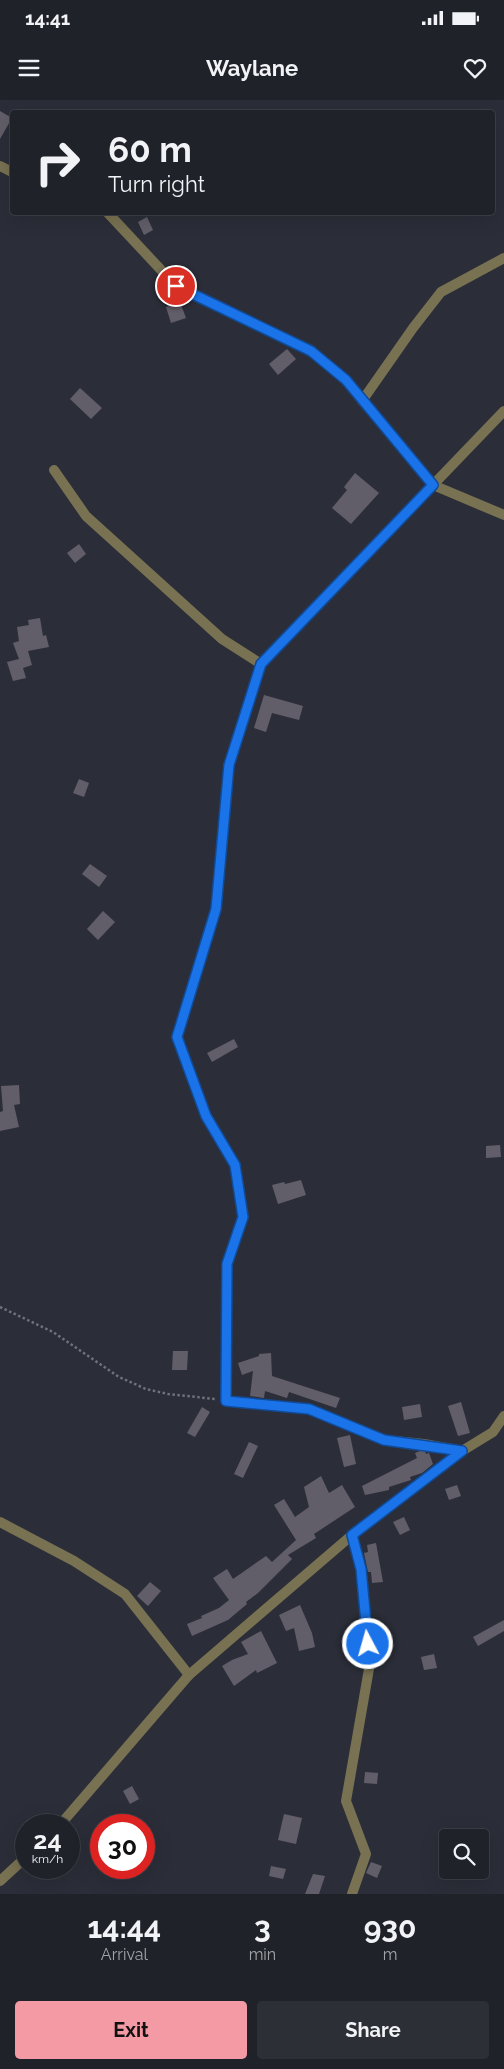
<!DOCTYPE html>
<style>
body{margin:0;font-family:Raleway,sans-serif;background:#2d2f36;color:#f1f3f6;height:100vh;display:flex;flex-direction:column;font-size:19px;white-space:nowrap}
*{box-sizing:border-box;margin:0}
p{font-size:16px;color:#a2a4a8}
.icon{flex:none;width:28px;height:28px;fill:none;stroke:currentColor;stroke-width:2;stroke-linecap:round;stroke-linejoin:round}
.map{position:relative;height:1794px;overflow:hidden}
.sheet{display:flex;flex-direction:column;background:#20222a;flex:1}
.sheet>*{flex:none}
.guide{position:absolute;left:10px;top:10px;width:485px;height:105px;border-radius:5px;box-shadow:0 5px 20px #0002,0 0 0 1px #3d3f47;background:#20222a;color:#f1f3f6;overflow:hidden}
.tools{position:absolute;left:439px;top:1729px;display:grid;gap:10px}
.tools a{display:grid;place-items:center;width:50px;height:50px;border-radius:5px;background:#20222a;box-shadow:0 5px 20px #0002,0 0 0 1px #3d3f47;font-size:25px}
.speed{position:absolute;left:15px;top:1714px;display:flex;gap:10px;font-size:25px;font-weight:700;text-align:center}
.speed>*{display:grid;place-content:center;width:65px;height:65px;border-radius:50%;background:#20222a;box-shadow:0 5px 20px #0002,0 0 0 1px #3d3f47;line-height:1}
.speed small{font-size:12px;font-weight:400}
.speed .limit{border:8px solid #d22;background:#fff;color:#111}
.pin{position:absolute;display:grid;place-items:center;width:42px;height:42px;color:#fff;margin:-21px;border:2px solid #fff;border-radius:50%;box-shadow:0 1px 5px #0007}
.me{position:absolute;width:55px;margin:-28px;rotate:354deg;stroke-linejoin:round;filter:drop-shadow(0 0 4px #0008)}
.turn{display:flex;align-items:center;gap:18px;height:105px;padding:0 15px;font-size:22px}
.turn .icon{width:65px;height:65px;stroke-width:2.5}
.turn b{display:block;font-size:35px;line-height:42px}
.eta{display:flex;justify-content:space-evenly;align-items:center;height:85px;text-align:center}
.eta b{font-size:30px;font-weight:700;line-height:35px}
.cta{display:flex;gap:10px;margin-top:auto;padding:10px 15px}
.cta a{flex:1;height:58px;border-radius:5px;background:#f49aa4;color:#111;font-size:20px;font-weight:700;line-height:58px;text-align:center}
.cta a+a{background:#2d2f36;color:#f1f3f6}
.status{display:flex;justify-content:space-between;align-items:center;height:35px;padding:0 25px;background:#20222a;direction:ltr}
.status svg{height:14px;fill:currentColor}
header{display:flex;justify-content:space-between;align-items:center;height:65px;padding:0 15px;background:#20222a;font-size:22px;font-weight:700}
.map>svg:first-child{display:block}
.building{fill:#625e69}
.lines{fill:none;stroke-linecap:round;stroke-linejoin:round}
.path{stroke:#6f727a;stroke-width:2.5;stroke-dasharray:2.5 2.5;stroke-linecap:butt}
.minor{stroke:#787152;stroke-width:10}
.tertiary{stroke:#787152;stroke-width:10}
.route-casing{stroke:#114b97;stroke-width:12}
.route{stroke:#1a73e8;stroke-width:9}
</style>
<div class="status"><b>14:41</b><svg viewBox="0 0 49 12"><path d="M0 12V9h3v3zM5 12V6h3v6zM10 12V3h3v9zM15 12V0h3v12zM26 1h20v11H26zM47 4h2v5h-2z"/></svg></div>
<header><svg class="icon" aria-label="menu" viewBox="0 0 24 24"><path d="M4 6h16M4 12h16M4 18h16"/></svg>Waylane<svg class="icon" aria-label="heart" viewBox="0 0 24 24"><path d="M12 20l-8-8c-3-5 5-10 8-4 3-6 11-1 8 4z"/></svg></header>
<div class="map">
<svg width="504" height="1794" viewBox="0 0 504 1794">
<rect width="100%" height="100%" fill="#2b2e38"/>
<g class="building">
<path d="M0 11 12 18 0 39Z"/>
<path d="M147 117 153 130 144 135 138 122Z"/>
<path d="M180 202 186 218 171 223 166 207Z"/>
<path d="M287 249 296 259 278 275 269 264Z"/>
<path d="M80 288 102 308 91 319 70 299Z"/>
<path d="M355 373 379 393 351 424 332 408 347 390 344 387Z"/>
<path d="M79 444 86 454 75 463 67 453Z"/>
<path d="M40 518 43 536 46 535 49 547 28 551 32 565 23 568 26 578 13 581 7 562 19 559 13 543 19 541 17 527 29 525 28 520Z"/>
<path d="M264 595 303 606 299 620 272 613 266 632 254 628Z"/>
<path d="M79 679 89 683 84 697 73 693Z"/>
<path d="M90 764 107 776 99 787 82 774Z"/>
<path d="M103 811 115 822 98 840 87 829Z"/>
<path d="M234 939 238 947 212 962 207 953Z"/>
<path d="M19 985 20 1004 14 1005 19 1027 0 1031V1012L3 1011 1 986Z"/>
<path d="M500 1045 501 1057 486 1058V1046Z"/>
<path d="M301 1080 306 1095 278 1104 272 1085 284 1082 285 1084Z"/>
<path d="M173 1251H188L187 1270H172Z"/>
<path d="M271 1253 272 1276 340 1298 336 1308 289 1292 287 1298 265 1291 264 1298 250 1296 253 1271 242 1275 238 1263 259 1256V1254Z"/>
<path d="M461 1302 470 1333 458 1336 448 1306Z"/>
<path d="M420 1304 422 1317 404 1320 402 1307Z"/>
<path d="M202 1307 210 1312 195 1337 187 1333Z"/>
<path d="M350 1335 356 1364 344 1367 337 1338Z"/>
<path d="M249 1342 258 1346 243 1378 234 1374Z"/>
<path d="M420 1351H425L426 1354 429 1353 433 1364 422 1373 410 1377 411 1380 389 1387V1390L365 1395 362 1386 417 1358 415 1353Z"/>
<path d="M321 1376 329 1393 342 1385 355 1407 314 1434 316 1438 288 1455 292 1459 258 1493 246 1502 247 1504 228 1520 192 1536 187 1524 202 1518 201 1516 219 1508 229 1500 213 1478 227 1469 233 1479 266 1456 272 1462 296 1440 274 1405 284 1399 295 1417 309 1407 304 1387Z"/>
<path d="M457 1385 461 1396 449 1400 445 1389Z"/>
<path d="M404 1417 410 1430 400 1435 393 1422Z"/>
<path d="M376 1443 383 1482 372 1483 371 1472H368L364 1453 368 1452 367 1445Z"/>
<path d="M150 1482 161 1491 148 1506 137 1496Z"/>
<path d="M300 1505 312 1533 315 1547 299 1551 294 1528 286 1531 279 1515Z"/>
<path d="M504 1520V1531L478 1546 473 1537Z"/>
<path d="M261 1531 277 1563 257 1573 256 1570 234 1586 222 1566 232 1560 248 1554 241 1542Z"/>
<path d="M434 1554 437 1568 424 1570 421 1557Z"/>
<path d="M365 1672 378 1673 377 1684 364 1683Z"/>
<path d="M132 1686 139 1699 130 1704 123 1691Z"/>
<path d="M284 1714 302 1718 296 1744 278 1740Z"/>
<path d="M371 1762 382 1766 377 1778 366 1773Z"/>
<path d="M271 1766 286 1769 283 1779 269 1776Z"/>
<path d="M313 1774 325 1776 319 1794H305Z"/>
</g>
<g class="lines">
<path class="path" d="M0 1207 53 1232 119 1277 146 1289 168 1294 215 1299"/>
<g class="minor">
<path d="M0 66 12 72"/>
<path d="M107 112 176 186 311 251 346 280 433 385 504 415"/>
<path d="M362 301 413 228 441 192 504 158"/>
<path d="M54 370 86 416 222 539 261 564"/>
<path d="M462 1351 424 1344 385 1340 309 1309 226 1301 227 1164 243 1117 235 1065 206 1016 177 937 216 809 229 665 261 564 504 311"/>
<path d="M0 1422 74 1461 125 1494 189 1575"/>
<path d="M352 1435 361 1469 370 1563 346 1701 366 1754 352 1794"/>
</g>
<g class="tertiary">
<path d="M60 1725 189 1575 352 1435 462 1351 493 1332 504 1316"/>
<path d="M0 1781 26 1757"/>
</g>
</g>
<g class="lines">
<defs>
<path id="route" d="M176 186 311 251 346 280 433 385 261 564 229 665 216 809 177 937 206 1016 235 1065 243 1117 227 1164 226 1301 309 1309 384 1340 462 1351 352 1435 361 1469 368 1544"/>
</defs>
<use href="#route" class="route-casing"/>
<use href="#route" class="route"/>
</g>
</svg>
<div class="tools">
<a><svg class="icon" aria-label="search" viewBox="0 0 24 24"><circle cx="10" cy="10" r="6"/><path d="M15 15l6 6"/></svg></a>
</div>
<div class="speed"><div>24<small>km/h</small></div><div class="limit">30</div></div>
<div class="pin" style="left:176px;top:186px;background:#d93025"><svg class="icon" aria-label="arrive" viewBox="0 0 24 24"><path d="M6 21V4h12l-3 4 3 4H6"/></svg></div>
<svg class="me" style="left:368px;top:1544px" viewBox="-20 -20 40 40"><circle r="17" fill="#1a73e8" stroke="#fff" stroke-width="3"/><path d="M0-11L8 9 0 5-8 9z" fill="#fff"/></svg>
<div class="guide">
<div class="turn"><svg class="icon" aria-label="right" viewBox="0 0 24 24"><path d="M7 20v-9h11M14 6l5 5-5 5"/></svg><div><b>60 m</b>Turn right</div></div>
</div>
</div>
<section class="sheet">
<div class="eta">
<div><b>14:44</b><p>Arrival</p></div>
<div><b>3</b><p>min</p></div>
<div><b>930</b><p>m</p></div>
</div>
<div class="cta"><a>Exit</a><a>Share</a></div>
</section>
